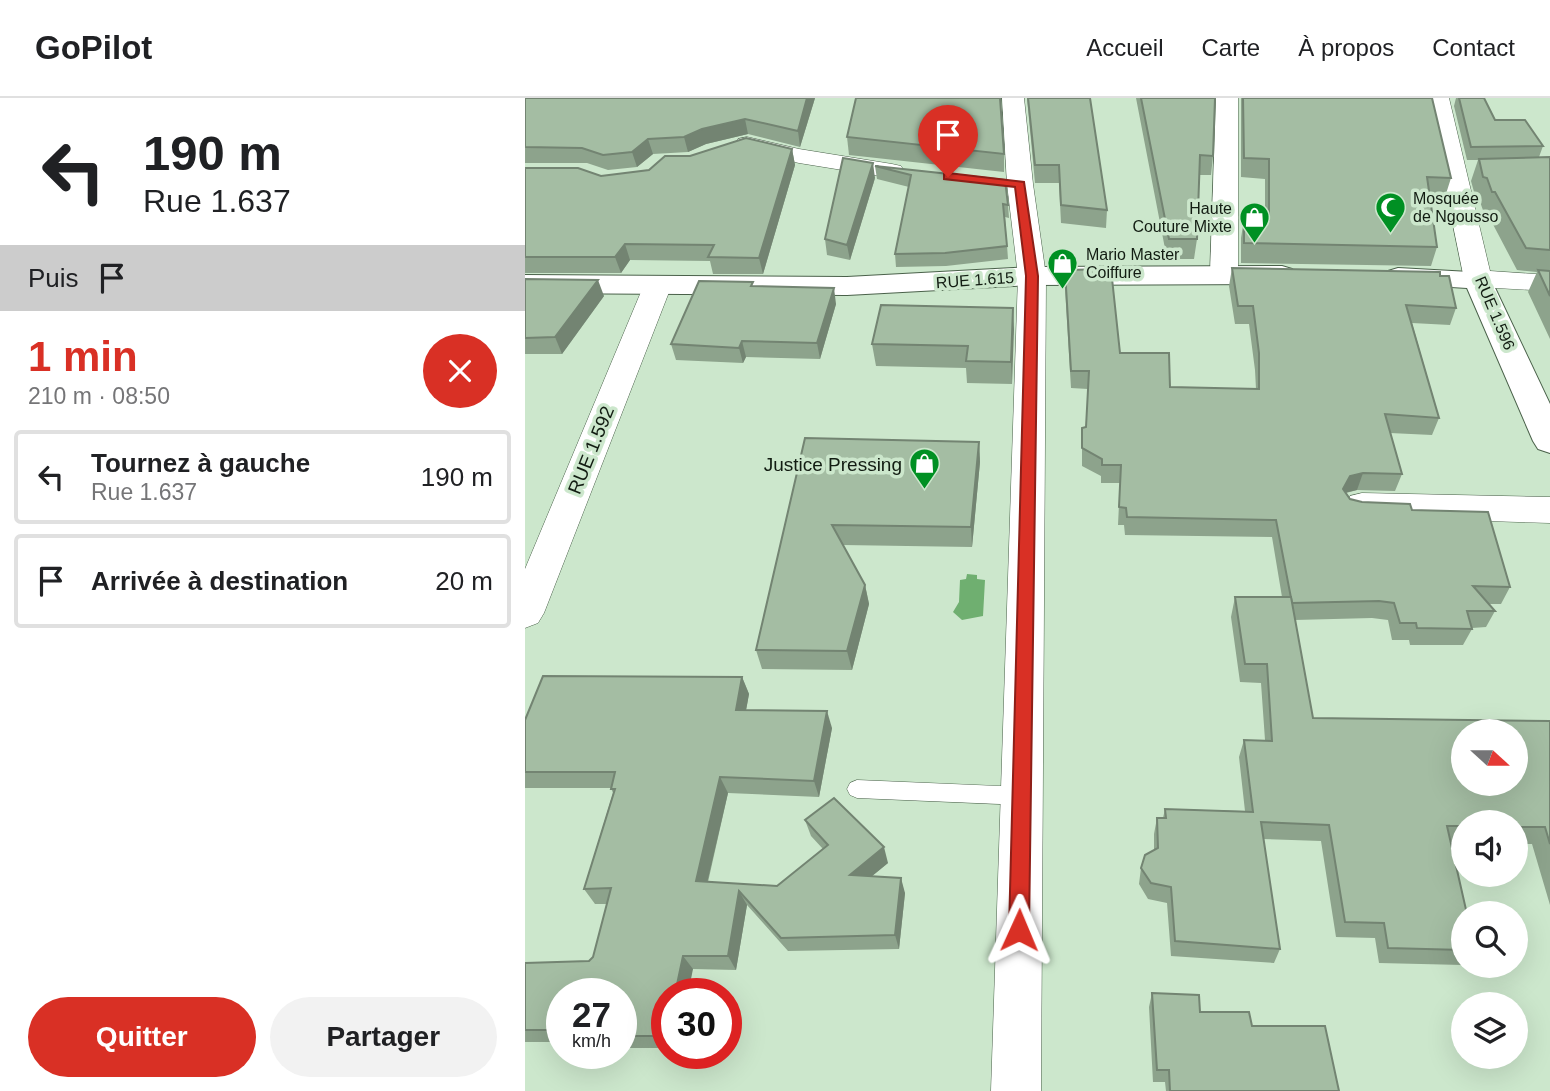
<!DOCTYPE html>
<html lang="fr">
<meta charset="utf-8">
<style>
body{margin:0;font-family:Helvetica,sans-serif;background:#f2f2f2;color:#202124;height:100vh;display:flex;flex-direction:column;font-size:26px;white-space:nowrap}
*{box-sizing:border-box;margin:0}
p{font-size:23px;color:#757577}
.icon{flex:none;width:38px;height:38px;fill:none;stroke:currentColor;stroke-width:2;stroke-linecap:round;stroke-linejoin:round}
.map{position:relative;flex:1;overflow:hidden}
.panel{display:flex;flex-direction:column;background:#fff;width:525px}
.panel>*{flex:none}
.banner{background:#fff;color:#202124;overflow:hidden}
.needle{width:46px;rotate:111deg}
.controls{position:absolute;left:926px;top:621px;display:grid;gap:14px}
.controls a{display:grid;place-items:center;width:77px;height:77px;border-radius:50%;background:#fff;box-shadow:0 7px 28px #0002;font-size:35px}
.speed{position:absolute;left:21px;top:880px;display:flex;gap:14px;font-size:35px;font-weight:700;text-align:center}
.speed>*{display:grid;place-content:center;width:91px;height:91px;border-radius:50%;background:#fff;box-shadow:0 7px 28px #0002;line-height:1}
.speed small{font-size:18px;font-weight:400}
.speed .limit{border:10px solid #d22;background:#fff;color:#111}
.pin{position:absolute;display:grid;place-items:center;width:60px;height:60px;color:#fff;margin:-72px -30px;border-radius:50% 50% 50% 0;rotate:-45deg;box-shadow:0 0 7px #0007}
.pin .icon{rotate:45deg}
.me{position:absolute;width:77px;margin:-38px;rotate:1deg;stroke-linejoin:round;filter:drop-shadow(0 0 5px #0008)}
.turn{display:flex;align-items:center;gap:24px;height:147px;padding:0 28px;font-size:32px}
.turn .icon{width:91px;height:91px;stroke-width:2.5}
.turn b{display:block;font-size:49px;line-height:60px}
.then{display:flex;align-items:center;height:66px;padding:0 28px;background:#0003;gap:14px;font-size:26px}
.round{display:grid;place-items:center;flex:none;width:74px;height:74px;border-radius:37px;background:#f2f2f2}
.head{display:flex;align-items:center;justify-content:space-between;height:119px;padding:0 28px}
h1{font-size:42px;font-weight:800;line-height:52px;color:#d93025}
.action{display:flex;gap:14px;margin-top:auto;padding:14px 28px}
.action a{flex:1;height:80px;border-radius:42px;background:#d93025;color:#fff;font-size:28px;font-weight:800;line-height:80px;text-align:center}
.action a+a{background:#f2f2f2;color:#202124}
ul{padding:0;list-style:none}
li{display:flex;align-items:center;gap:21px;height:94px;margin:0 14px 10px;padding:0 14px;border:4px solid #e0e0e0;border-radius:7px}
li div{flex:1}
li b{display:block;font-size:26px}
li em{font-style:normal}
header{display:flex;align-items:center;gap:42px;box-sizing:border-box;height:98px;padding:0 35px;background:#fff;border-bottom:2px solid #e0e0e0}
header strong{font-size:33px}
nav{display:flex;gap:38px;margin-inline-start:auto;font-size:24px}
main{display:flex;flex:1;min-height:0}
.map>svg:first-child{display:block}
.water{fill:#6faf70}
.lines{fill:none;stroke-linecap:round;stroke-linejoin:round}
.service-casing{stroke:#4a614a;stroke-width:1}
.minor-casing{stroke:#4a614a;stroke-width:1}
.tertiary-casing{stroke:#4a614a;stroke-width:2}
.service{fill:#fff;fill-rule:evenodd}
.minor{fill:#fff;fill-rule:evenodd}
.tertiary{fill:#fff;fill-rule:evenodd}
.wall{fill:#8da38c}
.shaded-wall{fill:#738472}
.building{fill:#a4bda3;stroke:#738472;stroke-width:2;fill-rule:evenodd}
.route{fill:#d93025;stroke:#8d1f18;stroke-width:2}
.labels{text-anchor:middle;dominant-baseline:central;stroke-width:7;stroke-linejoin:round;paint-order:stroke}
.far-poi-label{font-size:16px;fill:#121c12;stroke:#cce7cc;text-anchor:start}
.far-street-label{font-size:16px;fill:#121c12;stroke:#cce7cc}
.street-label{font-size:19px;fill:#121c12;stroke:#cce7cc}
.poi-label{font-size:19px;fill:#121c12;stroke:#cce7cc;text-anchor:end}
</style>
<header>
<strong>GoPilot</strong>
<nav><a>Accueil</a><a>Carte</a><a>À propos</a><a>Contact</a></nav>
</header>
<main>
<section class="panel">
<div class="banner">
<div class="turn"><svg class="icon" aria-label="left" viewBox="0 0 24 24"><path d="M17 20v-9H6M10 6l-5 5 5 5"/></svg><div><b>190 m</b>Rue 1.637</div></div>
<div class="then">Puis<svg class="icon" aria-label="arrive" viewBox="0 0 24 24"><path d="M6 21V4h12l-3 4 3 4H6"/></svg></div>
</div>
<div class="head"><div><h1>1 min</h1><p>210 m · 08:50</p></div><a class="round" style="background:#d93025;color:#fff"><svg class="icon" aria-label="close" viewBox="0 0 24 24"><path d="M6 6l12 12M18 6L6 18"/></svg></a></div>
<ul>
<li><svg class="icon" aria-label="left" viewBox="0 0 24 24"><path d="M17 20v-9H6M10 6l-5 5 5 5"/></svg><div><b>Tournez à gauche</b><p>Rue 1.637</p></div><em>190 m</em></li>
<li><svg class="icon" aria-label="arrive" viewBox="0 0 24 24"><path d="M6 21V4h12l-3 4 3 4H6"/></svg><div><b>Arrivée à destination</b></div><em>20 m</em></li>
</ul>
<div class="action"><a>Quitter</a><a>Partager</a></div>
</section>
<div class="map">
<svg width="1025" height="993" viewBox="0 0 1025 993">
<rect width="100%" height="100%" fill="#cce7cc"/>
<path class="water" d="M442 476 452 477V481L460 482 458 518 437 522 428 514 434 504 435 482 441 481Z"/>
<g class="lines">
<defs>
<path id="service" d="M332 682 496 689 503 692 506 698 503 704 496 707 332 700 325 697 322 691 325 685Z"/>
<g id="minor">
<path d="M477 0H499L508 86 521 178 516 993H466L493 178 482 86Z"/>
<path d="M691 0H713V176L709 182 699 184 689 182 685 176Z"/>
<path d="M902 0H924L965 173 1025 177V193L953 189 943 187 939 181Z"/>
<path d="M222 39 274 51 367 66 376 68 379 73 376 78 367 80 274 65 213 51 210 46 213 41Z"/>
<path d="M132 181 142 183 146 189 19 515 13 525 0 530V471L118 189 122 183Z"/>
<path d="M837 395 1025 399V425L837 419 825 416 820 407 825 398Z"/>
</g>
<g id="tertiary">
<path d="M757 168 767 171 772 177 767 183 757 186 507 187 322 197 0 195V177L322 179 507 169Z"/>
<path d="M873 170 963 175 1025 306V355L1013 351 1008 343 942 190 863 185 858 179 863 173Z"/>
</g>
</defs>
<use href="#service" class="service-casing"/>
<use href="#minor" class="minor-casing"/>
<use href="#tertiary" class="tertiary-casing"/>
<use href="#service" class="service"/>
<use href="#minor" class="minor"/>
<use href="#tertiary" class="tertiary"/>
</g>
<g class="wall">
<path d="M0 0H290L275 49 223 36 181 46 163 54 128 56 112 69 83 72 62 65H0Z"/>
<path d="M502 0H565L582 112 581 130 536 125 534 85H510Z"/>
<path d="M611 0H690L688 58 686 77H674L672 141 669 161H642Z"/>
<path d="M716 0H907L926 80 920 99 905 98 912 149 906 168 716 165V140L719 121 740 122V81L716 79Z"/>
<path d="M931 0H959L970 22 1018 48 1014 59H1025V241L1003 194 1012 174 992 172 962 115H959L954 101H951L946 83 953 62H942L929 8Z"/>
<path d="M322 39 479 56V74L324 57Z"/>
<path d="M267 51 270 67 238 176H188L185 163 105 162 96 175H0V70L76 78 124 72 165 58Z"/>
<path d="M350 68 480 82 483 107 484 120 480 119 483 161 421 168 371 169 370 156 384 89 352 81Z"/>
<path d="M350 80 325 162 302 157 300 141Z"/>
<path d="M707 170 915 178 931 210 925 227 887 225 914 320 907 337 865 335 877 376 870 393 832 392 821 395 825 401 837 404 887 412 985 489 976 506H964L970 513 961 529 947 530V531L938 547H885L884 542H867L863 522 847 520 770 522 788 620 1025 623V807L1007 746H990V724H938V745L926 744 938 816V867L854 865 850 840 811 839 796 743 738 741 755 851 749 865 646 858 642 805 623 801 614 786 616 770 629 752V736L632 720H638L640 711 720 713 714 659 719 642H740L736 585 715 584 706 519 710 499H757L747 439 600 437 599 427H593L595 385H576V378L557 368V330L561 329 563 291 546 290 540 190V172L595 255 645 289 731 291 730 272 724 226H710L704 188Z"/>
<path d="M0 181 79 198 37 256H0Z"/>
<path d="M229 188 311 206 295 261 221 259 218 265 151 262 146 246Z"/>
<path d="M488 210 487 286 442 285 441 270 351 268 347 246Z"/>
<path d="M280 340 454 344 455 364 447 449 318 447 340 487 344 506 327 572 237 571 231 552Z"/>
<path d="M217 579 224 596 221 612 307 630 294 699 203 695 183 784 252 788 298 751 286 738 280 722 363 765 347 778 380 795 374 851 263 853 222 807 211 872 168 871 142 896V950H96V896H37V944H0V865L64 863 68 859 82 806H70L59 791 88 695 86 690H0V622Z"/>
<path d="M627 895 675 914 727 928 814 993H641L640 984H628L624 909Z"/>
</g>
<g class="shaded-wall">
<path d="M282 0H290L275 49 273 33Z"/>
<path d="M220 21 223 36 181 46 163 54 159 39 177 31Z"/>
<path d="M123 41 128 56 112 69 107 54Z"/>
<path d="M267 51 270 67 238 176 234 160Z"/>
<path d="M348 65 350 80 325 162 322 147Z"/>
<path d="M100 146 105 162 96 175 90 159Z"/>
<path d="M73 182 79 198 37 256 30 239Z"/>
<path d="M309 190 311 206 295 261 292 245Z"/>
<path d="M488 210 489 232 487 286 486 264Z"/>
<path d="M217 243 221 259 218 265 214 250Z"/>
<path d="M454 344 455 364 447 449 446 429Z"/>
<path d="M838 375 832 392 819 395 818 391 825 378Z"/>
<path d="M340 487 344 506 327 572 322 553Z"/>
<path d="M217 579 224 596 218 629 211 612Z"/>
<path d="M302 613 307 630 294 699 289 683Z"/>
<path d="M195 679 203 695 179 798 171 783Z"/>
<path d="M359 749 363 765 330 792 325 777Z"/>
<path d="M376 780 380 795 374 851 370 837Z"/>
<path d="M214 793 222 807 211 872 203 858Z"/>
<path d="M158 858 168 871 163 896H150Z"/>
</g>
<g class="building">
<path d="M0 0H282L273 33 220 21 177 31 159 39 123 41 107 54 78 57 57 50 0 49Z"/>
<path d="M331 0H475L479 56 322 39Z"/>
<path d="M503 0H565L582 112 536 107 534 67H510Z"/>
<path d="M616 0H690L688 58 675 57 672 141H644Z"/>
<path d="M718 0H907L926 80 902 79 912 149 719 145V121L744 122V61L719 60Z"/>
<path d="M934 0H959L970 22H1000L1018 48 946 49Z"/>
<path d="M221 40 267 51 234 160 183 159 189 147 100 146 90 159H0V70H53L76 78 124 72 140 58H165Z"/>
<path d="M1025 59V152L1001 150 970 94H967L962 80 958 79 954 61Z"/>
<path d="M318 60 348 65 322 147 300 141Z"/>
<path d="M350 68 480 82 483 107 478 106 482 148 420 155 370 156 386 77Z"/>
<path d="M707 170 915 174V178H924L931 210 881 207 914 320 860 316 877 376 838 375 825 378 818 391 825 401 837 404 885 406 887 412 963 414 985 489 948 488 970 513H942L947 531 892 530 891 525H875L869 505 854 503 767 505 751 422 602 419 601 410 594 409 596 367H577V361L557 350V330L561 329 564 273H546L540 172 586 171 595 255H644L645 289 734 291V255L728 208H713Z"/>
<path d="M1013 172 1025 173V198Z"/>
<path d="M0 181 73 182 30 239 0 240Z"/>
<path d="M174 183 228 184 226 188 309 190 292 245 217 243 214 250 146 246Z"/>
<path d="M356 207 488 210 486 264 441 263 443 248 347 246Z"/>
<path d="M280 340 454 344 446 429 307 427 340 487 322 553 231 552Z"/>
<path d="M710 499H766L788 620 1025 623V746L1020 729H990V724H938V728H922L942 816H938V852L863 850 859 825 820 824 804 727 736 724 755 851 650 843 646 789 626 785 616 770 620 757 633 750 632 720H641L640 711 728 714 719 642 747 643 742 566H720ZM938 634H990V686H938Z"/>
<path d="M18 578 217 579 211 612 302 613 289 683 195 679 171 783 252 788 303 747 280 722 309 700 359 749 325 777 376 780 370 837 256 840 214 793 203 858H158L150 896H142V938H96V896H37V932H0V865L64 863 68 859 86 790 59 791 90 691H86L90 674H0V622Z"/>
<path d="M627 895 674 897 675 914H724L727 928H800L814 993H645L644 972H632Z"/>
</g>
<path class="route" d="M423 75 499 84 513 178 504 832 501 839 494 842 487 839 484 832 501 178 490 89 419 81V76Z"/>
<defs>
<symbol id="mosque-pin" viewBox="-11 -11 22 30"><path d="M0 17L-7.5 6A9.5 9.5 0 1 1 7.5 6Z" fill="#009023" stroke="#cce7cc"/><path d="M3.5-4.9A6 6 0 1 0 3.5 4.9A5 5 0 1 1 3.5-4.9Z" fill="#fff"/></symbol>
<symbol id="shop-pin" viewBox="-11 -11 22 30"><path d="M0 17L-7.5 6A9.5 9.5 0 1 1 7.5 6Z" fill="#009023" stroke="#cce7cc"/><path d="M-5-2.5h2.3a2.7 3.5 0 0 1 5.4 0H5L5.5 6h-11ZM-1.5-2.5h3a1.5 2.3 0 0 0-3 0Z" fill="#fff"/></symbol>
</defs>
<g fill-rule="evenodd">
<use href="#mosque-pin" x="848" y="92" width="35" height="47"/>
<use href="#shop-pin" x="712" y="102" width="35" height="47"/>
<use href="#shop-pin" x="520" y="148" width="35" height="47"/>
<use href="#shop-pin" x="382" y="348" width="35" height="47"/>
</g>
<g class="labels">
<g class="far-poi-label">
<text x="888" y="100">Mosquée<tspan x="888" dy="18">de Ngousso</tspan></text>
<text x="707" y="110" text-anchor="end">Haute<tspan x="707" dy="18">Couture Mixte</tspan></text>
<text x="561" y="156">Mario Master<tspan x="561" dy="18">Coiffure</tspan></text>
</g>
<g class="far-street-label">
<text transform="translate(450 182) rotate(-4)">RUE 1.615</text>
<text transform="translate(970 215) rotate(67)">RUE 1.596</text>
</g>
<g class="street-label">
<text transform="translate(66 352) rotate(-68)">RUE 1.592</text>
</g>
<g class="poi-label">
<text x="377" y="366">Justice Pressing</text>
</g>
</g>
</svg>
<div class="controls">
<a><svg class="needle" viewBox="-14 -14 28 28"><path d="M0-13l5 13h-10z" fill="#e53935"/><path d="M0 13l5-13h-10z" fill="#757577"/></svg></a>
<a><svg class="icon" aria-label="sound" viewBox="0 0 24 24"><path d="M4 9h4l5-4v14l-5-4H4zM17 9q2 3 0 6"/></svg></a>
<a><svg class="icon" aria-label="search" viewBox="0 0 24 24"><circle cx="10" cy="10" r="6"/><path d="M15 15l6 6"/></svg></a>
<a><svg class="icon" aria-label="layers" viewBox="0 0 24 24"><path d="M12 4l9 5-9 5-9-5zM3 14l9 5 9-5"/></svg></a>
</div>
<div class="speed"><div>27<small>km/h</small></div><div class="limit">30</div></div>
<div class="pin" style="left:423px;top:79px;background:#d93025"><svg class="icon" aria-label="arrive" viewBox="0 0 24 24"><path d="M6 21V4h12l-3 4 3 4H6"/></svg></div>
<svg class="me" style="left:494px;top:832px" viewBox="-20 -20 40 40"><path d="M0-17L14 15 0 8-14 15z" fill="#d93025" stroke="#fff" stroke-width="4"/></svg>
</div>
</main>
